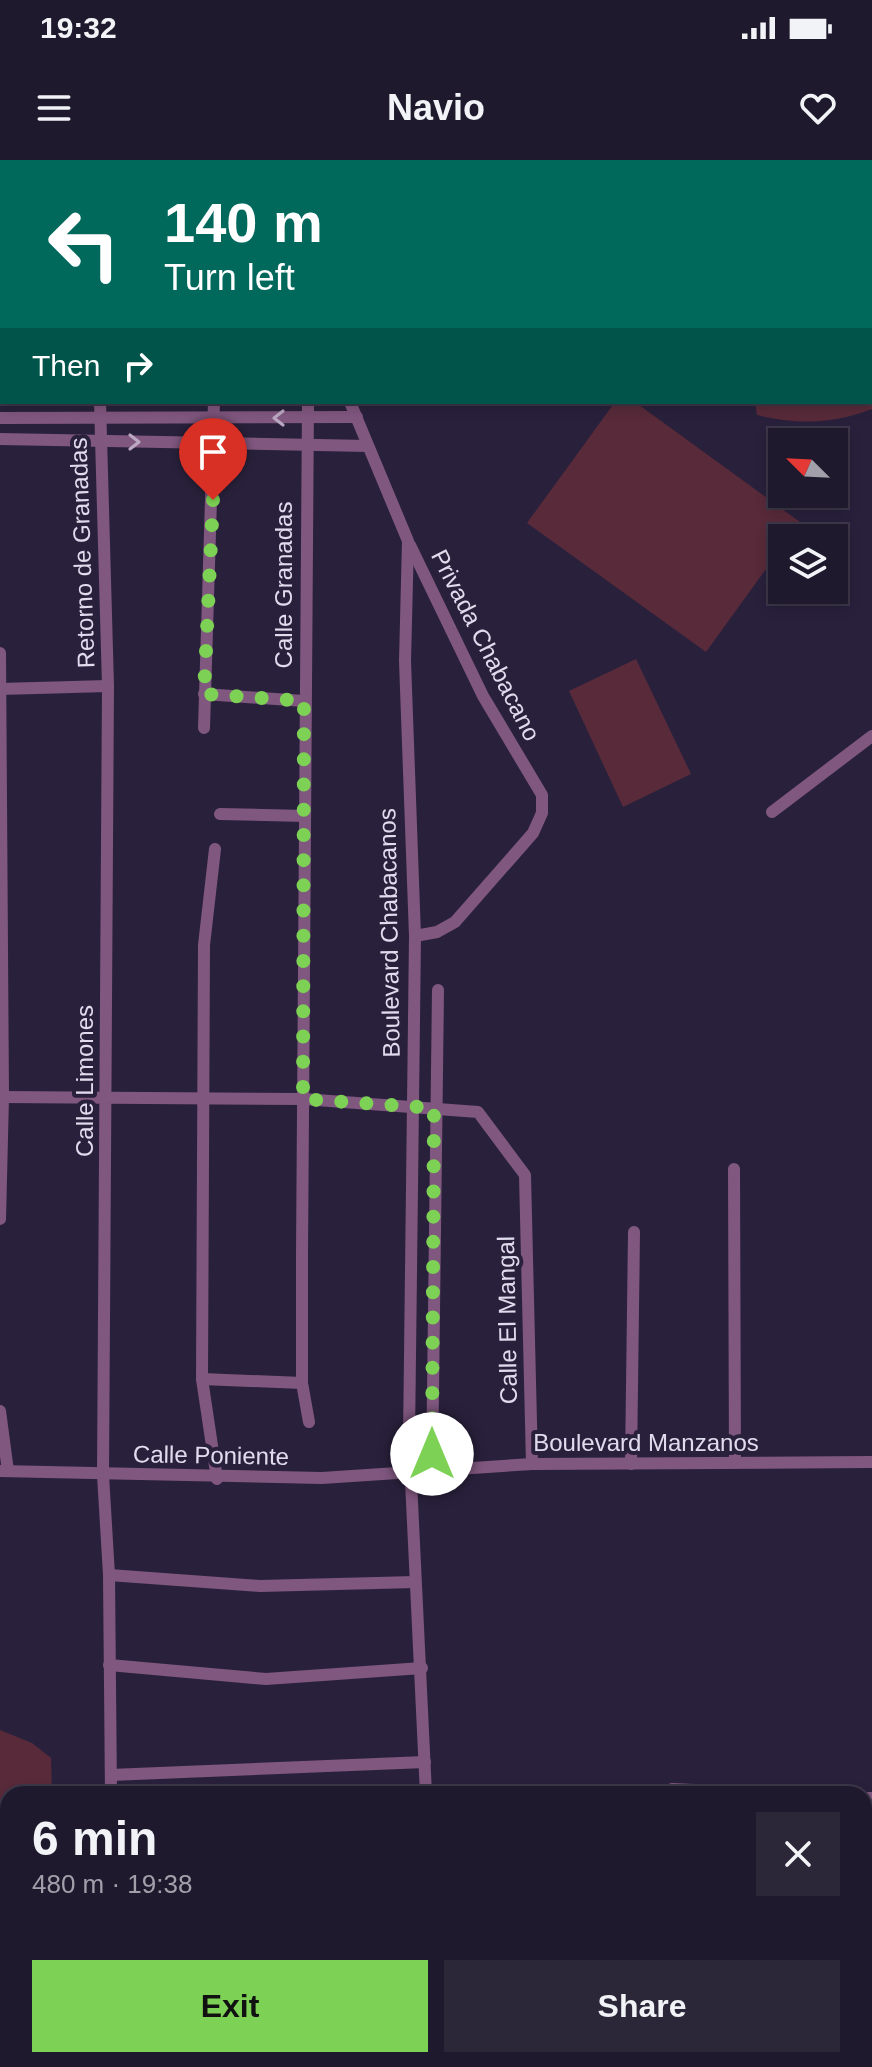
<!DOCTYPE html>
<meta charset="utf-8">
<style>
body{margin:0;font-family:Arial,sans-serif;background:#2c2639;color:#f1f3f6;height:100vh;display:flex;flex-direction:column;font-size:30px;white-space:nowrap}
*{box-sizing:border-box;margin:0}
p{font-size:26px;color:#a1a0aa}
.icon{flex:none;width:44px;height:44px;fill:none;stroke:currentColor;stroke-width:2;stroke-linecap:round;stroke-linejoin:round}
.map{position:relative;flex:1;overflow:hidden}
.drawer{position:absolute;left:0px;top:1626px;width:872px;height:282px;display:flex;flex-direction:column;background:#1f192d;border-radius:24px 24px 0 0;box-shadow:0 4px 12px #0003,0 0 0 2px #3c3849}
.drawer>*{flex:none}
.guide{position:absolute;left:0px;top:0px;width:872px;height:244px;box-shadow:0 4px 12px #0003,0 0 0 2px #3c3849;background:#00695c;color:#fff;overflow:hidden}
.needle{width:52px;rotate:294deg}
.tools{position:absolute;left:768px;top:268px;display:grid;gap:16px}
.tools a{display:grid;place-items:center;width:80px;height:80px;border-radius:0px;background:#1f192d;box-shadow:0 4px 12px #0003,0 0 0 2px #3c3849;font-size:40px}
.pin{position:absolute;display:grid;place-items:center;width:68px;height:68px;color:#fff;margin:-82px -34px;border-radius:50% 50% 50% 0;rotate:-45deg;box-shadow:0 0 8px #0007}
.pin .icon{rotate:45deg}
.me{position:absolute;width:88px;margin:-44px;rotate:0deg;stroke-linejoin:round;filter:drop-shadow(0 0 6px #0008)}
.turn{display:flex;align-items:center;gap:28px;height:168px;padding:0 32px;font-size:36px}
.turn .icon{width:104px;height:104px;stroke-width:2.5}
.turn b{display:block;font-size:56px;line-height:68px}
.then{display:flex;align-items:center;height:76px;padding:0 32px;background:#0003;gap:16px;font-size:30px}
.round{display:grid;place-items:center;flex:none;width:84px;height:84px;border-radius:0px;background:#2c2639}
.head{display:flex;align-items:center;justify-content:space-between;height:136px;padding:0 32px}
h1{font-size:48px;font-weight:700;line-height:60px}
.action{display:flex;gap:16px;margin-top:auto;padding:16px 32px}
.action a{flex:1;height:92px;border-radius:0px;background:#7dd154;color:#111;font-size:32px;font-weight:700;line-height:92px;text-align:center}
.action a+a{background:#2c2639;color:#f1f3f6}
.status{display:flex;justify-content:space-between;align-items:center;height:56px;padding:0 40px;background:#1f192d;direction:ltr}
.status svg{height:22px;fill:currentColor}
header{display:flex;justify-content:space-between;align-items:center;height:104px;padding:0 32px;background:#1f192d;font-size:36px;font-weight:700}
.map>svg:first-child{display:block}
.green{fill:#582a3a}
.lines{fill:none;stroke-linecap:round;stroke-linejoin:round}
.street{stroke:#80577f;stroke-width:12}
.oneway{stroke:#baa7c2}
.route{stroke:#7dd154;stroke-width:14;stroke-dasharray:0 25.2}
.labels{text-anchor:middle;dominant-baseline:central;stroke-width:8;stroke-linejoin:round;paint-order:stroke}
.street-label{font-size:24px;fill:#e0dcee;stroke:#29213c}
</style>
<div class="status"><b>19:32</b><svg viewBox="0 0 49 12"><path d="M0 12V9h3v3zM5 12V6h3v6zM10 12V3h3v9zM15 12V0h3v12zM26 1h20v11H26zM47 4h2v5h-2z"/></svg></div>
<header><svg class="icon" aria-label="menu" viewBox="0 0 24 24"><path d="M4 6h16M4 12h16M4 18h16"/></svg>Navio<svg class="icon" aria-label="heart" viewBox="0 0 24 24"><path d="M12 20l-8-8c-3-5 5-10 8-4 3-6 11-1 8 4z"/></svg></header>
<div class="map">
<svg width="872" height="1907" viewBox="0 0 872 1907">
<rect width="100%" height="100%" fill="#29213c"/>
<g class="green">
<path d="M818 0H872V249C833 264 798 265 757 255L755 242H870V2H804Z"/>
<path d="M615 242H635L800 362 788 378H782V387L706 492 527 363Z"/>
<path d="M636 499 691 614 623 647 569 531Z"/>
<path d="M0 1570 32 1583 51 1598 52 1634H8V1842L0 1843Z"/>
</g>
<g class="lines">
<g class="street">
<path d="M2 0V2"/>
<path d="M94 0V2"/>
<path d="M209 0V2"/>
<path d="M231 0 232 2"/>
<path d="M0 95 2 13"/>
<path d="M100 242 108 526 103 1315 109 1415 111 1634"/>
<path d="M308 242 302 1095V1223L309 1262"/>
<path d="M350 242 408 381 405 501 415 776 409 1279 426 1634"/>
<path d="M0 258 357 257"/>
<path d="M0 279 368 286"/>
<path d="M410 385 483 536 542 635V653L533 673 455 762 437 772 415 776"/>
<path d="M0 493 3 937 0 1059"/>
<path d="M0 529 108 526"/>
<path d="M204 534 304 541"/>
<path d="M204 568 214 242"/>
<path d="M772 652 872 576"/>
<path d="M220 654 304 656"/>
<path d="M215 689 204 785 202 1219 217 1319"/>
<path d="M0 937 303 939 478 952 525 1015 532 1304"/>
<path d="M734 1009 735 1303"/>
<path d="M202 1219 302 1223"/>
<path d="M0 1251 8 1311"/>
<path d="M631 1304 634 1072"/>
<path d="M0 1311 322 1318 532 1304 872 1302"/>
<path d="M432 1313 438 830"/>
<path d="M109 1415 260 1426 415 1422"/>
<path d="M109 1505 266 1519 422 1508"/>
<path d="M111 1615 425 1602"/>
<path d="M672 1634V1629L780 1634"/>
<path d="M864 1638H872"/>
<path d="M431 1900 432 1907"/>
</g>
</g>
<defs><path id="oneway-chevron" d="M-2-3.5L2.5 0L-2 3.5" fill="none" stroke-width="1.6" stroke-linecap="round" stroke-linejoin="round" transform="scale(2)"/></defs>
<g class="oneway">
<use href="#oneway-chevron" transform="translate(279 258) rotate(180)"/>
<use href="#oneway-chevron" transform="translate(134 282)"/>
</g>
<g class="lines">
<path class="route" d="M213 340 204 534 304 541 303 939 434 948 432 1294"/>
</g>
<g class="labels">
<g class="street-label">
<text transform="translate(82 393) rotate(-92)">Retorno de Granadas</text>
<text transform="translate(283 425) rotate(-90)">Calle Granadas</text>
<text transform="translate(486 485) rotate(63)">Privada Chabacano</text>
<text transform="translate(389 773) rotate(-91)">Boulevard Chabacanos</text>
<text transform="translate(84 921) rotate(-90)">Calle Limones</text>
<text transform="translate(507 1160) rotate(-91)">Calle El Mangal</text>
<text x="646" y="1282">Boulevard Manzanos</text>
<text transform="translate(211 1295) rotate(1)">Calle Poniente</text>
</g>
</g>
</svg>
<div class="tools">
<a><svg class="needle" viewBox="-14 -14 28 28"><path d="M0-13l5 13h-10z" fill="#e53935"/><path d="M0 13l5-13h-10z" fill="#a1a0aa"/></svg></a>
<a><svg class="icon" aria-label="layers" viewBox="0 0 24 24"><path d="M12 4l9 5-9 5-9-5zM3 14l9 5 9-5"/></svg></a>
</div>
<div class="pin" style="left:213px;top:340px;background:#d93025"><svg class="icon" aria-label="arrive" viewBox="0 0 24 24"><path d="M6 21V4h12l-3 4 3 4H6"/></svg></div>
<svg class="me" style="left:432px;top:1294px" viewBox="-20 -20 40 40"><circle r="19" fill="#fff"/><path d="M0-13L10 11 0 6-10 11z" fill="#7dd154"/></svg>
<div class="guide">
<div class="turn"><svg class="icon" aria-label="left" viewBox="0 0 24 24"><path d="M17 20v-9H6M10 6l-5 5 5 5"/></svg><div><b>140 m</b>Turn left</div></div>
<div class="then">Then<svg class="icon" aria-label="right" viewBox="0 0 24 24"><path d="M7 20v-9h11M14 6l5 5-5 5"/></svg></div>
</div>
<section class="drawer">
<div class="head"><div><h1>6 min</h1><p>480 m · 19:38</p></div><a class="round"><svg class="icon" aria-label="close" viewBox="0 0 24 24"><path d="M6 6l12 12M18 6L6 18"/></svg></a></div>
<div class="action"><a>Exit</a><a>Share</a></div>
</section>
</div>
